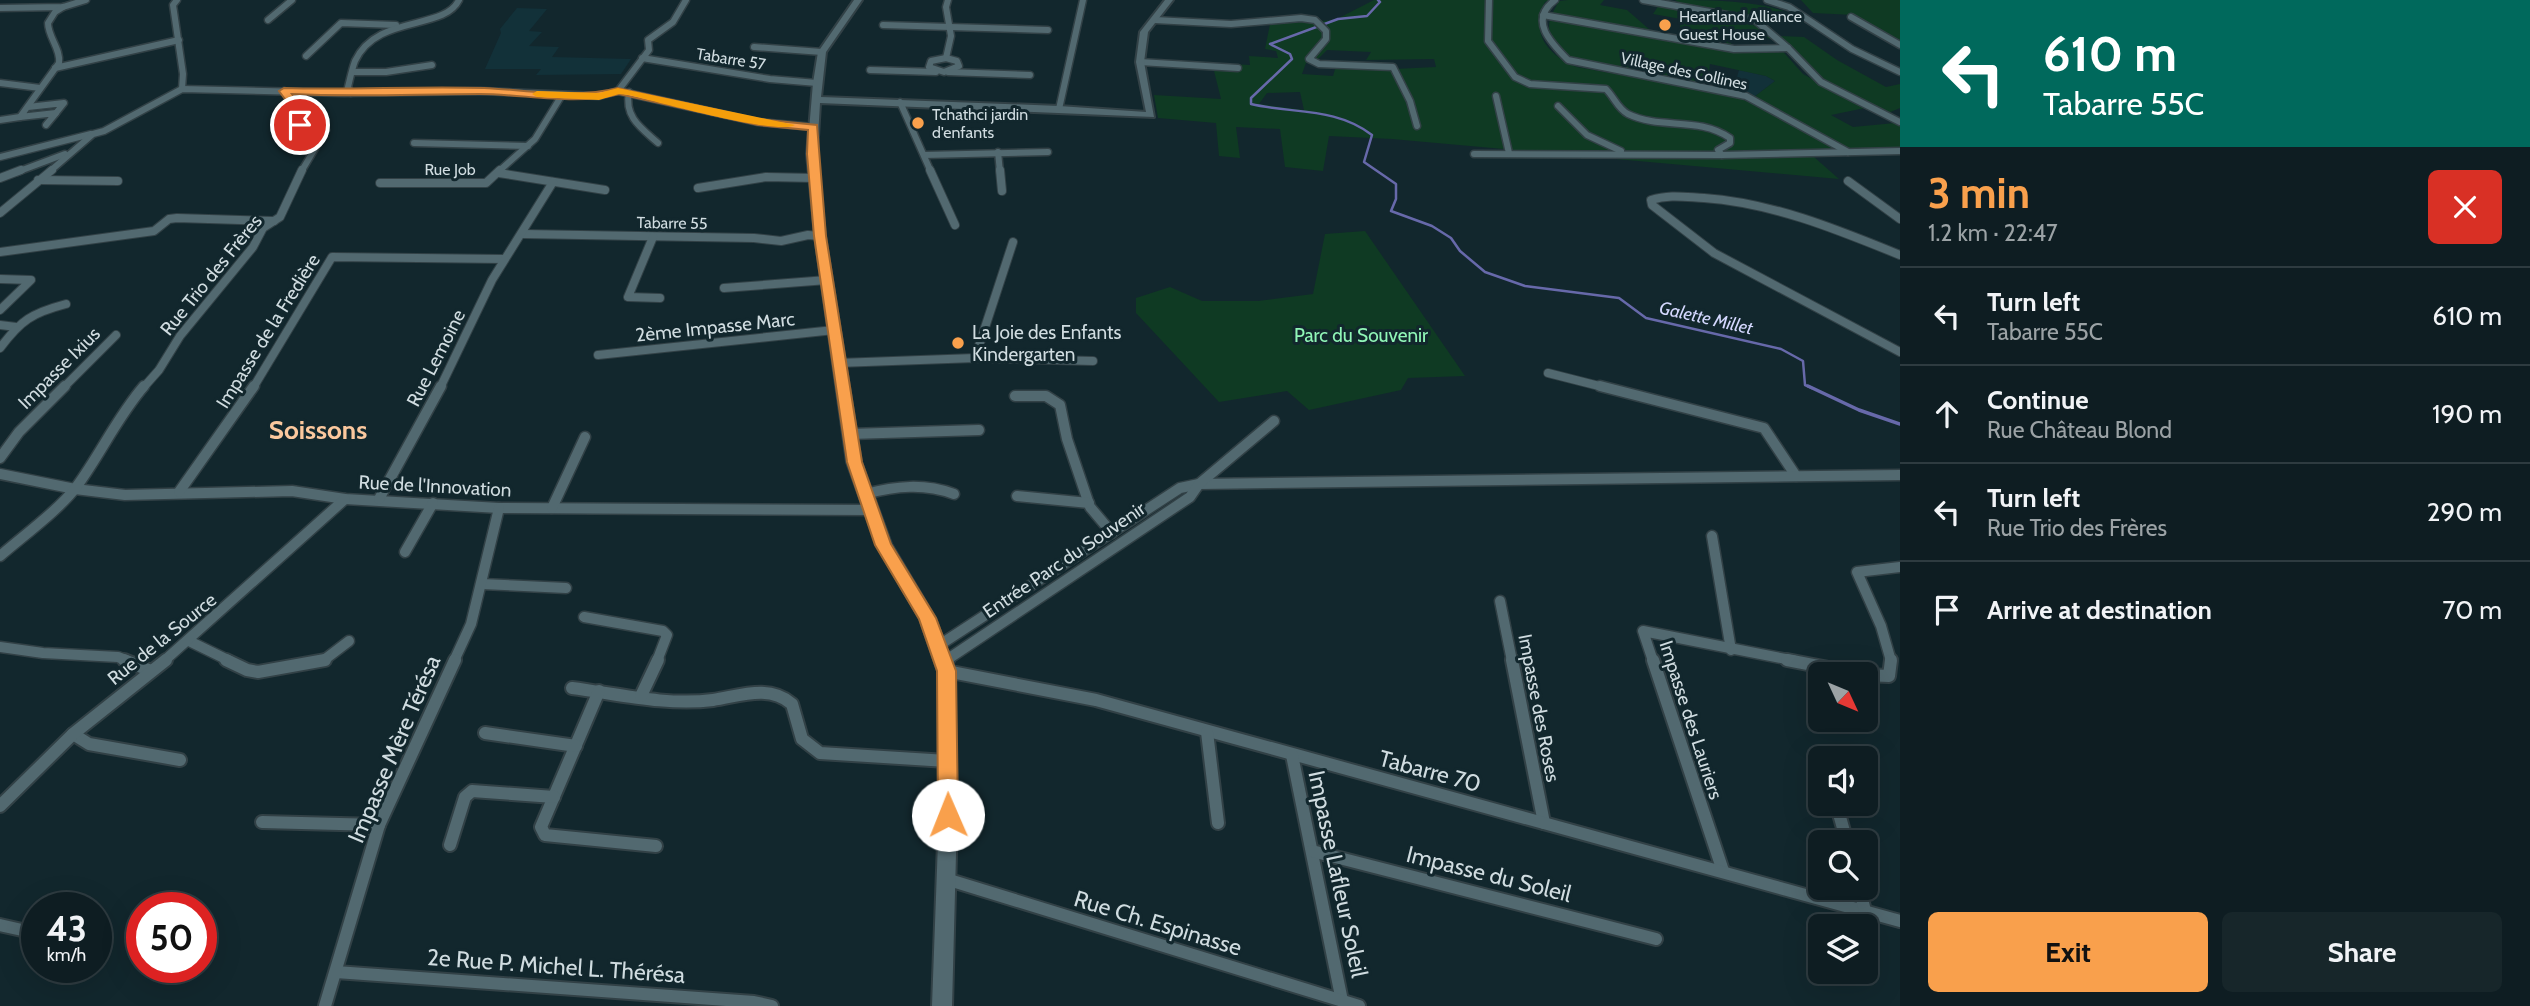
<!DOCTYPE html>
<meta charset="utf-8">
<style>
body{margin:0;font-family:Cabin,sans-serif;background:#17262a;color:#f1f3f6;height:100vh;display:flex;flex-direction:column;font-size:26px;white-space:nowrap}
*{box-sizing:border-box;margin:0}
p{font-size:23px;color:#9ba2a5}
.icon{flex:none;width:38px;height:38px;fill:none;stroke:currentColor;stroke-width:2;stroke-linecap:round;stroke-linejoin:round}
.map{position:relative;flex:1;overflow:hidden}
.details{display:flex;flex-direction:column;background:#0e1d22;width:630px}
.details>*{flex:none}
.hud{background:#00695c;color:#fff;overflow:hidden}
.needle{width:46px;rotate:134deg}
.controls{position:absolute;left:1808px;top:662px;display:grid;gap:14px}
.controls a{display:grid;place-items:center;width:70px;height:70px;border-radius:10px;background:#0e1d22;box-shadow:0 7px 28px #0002,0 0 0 2px #2e3b40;font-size:35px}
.speed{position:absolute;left:21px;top:892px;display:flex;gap:14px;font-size:35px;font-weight:700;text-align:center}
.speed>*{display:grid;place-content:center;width:91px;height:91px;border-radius:50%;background:#0e1d22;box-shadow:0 7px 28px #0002,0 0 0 2px #2e3b40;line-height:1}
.speed small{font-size:18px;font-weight:400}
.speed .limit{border:10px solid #d22;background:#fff;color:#111}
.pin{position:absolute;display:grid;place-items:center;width:60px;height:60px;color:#fff;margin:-30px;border:4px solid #fff;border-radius:50%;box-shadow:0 2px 7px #0007}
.me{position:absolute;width:77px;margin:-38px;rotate:359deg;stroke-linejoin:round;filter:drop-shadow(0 0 5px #0008)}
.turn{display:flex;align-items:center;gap:24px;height:147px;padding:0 28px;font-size:32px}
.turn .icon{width:91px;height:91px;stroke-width:2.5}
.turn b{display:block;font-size:49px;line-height:60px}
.round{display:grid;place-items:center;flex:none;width:74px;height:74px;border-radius:10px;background:#17262a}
.head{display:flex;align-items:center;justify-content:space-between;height:119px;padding:0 28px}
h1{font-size:42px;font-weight:800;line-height:52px;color:#f9a04c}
.button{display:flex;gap:14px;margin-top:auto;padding:14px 28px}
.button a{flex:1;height:80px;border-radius:10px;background:#f9a04c;color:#111;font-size:28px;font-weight:800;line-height:80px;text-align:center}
.button a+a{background:#17262a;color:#f1f3f6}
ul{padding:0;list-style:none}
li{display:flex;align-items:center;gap:21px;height:98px;padding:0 28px;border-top:2px solid #2e3b40}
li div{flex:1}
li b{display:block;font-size:26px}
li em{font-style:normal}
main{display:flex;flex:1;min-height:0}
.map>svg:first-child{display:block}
.built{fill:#123139}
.green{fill:#0f3a23;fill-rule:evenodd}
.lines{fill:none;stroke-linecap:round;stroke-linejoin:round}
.stream-far1{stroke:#6769aa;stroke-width:2.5}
.stream{stroke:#6769aa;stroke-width:3.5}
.street-far3-casing{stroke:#324146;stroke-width:9}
.street-far2-casing{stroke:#324146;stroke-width:10}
.street-far1-casing{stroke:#324146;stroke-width:13}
.street-casing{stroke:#324146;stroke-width:16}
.secondary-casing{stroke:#324146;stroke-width:4}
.street-far3{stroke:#526970;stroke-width:6}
.street-far2{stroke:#526970;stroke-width:8}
.street-far1{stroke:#526970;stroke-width:10}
.street{stroke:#526970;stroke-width:12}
.secondary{fill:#526970;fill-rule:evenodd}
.route{fill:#f9a04c;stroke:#a26831;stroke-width:2}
.slow{fill:#f59e0b}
.poi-dot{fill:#f9a04c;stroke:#12272d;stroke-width:2.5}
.labels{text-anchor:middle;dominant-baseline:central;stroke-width:6;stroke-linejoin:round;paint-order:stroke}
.far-poi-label{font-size:16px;fill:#d0dce0;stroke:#12272d;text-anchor:start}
.far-street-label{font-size:16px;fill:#d0dce0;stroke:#12272d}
.far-water-label{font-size:18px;font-style:italic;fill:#d4d8fe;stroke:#12272d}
.street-label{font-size:19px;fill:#d0dce0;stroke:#12272d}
.poi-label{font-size:19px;fill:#d0dce0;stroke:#12272d;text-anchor:start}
.park-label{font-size:19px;fill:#90f6b7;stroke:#12272d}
.near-street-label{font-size:23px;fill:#d0dce0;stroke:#12272d}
.district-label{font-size:26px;font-weight:bold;fill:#fbc89e;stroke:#12272d}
</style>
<main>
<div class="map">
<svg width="1900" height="1006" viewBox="0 0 1900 1006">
<rect width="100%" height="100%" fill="#12272d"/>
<g class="built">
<path d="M517 8 547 9 529 31 542 32 529 46 559 47 552 57 631 59 621 74 536 75 541 69H485L501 33 500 29Z"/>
<path d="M1739 70 1766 76 1775 81 1754 97 1733 91Z"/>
</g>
<g class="green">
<path d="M1374 0H1550L1545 2C1530 33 1547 55 1577 67L1732 95 1761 107 1850 155 1814 157 1839 179 1392 139 1329 136 1323 171 1285 167 1280 129 1236 127 1240 158 1219 156 1216 123 1158 118 1154 95 1221 99 1212 63 1250 65 1249 56 1278 58 1276 51 1265 49 1270 24 1335 20ZM1327 50 1371 52 1366 60 1434 59 1436 67 1394 69 1336 66 1333 76 1302 74 1306 63 1313 64ZM1300 92 1304 110 1259 104 1267 93Z"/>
<path d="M1568 0H1604L1600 5 1627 10 1650 30 1679 36 1681 19 1653 14 1659 5C1700 12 1745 13 1778 40L1732 32 1731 46 1777 45 1803 74 1865 108 1831 115 1853 127 1895 123 1900 126V148L1849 149 1754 97 1775 81 1766 76 1710 64 1707 86 1566 57C1547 32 1543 29 1559 1Z"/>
<path d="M1675 0C1710 0 1782 0 1804 23L1763 21 1681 4Z"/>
<path d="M1801 0H1900V40L1854 15 1813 13Z"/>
<path d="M1780 36 1804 37 1837 60 1886 87 1900 84V108L1888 113 1825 80Z"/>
<path d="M1365 231 1465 376 1408 378 1401 390 1309 410 1287 391 1219 402 1136 313V298L1170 287 1202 301H1258L1313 294 1325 234Z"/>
</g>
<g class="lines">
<path class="stream-far1" d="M1378 0 1380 2 1367 16 1338 19 1270 44 1290 54 1292 59 1251 98V104C1293 114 1336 107 1372 135L1364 162 1396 184V199L1391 211 1432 226 1451 238 1460 251 1485 272 1525 286 1619 298 1646 318 1781 349 1803 361 1805 385 1812 388"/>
<path class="stream" d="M1808 386 1859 410 1900 424"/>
<defs>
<g id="street-far3">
<path d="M177 0 173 5 183 74 182 89"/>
<path d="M1489 0 1488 41 1515 77 1530 84 1606 89C1614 97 1618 109 1628 114 1661 130 1698 116 1730 138V143L1718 150 1722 155"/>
<path d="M1555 0C1528 20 1551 43 1568 60L1746 96 1848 152"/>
<path d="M1643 0 1755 20 1788 48 1821 82 1900 122"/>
<path d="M1767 0 1789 7 1852 49 1900 72"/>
<path d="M0 8 63 7 86 0"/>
<path d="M1543 15 1734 49 1788 48"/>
<path d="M1851 17 1900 45"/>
<path d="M268 20 292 0"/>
<path d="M1155 20 1231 24 1301 18 1315 20 1326 31V39L1309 59 1319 64 1393 67 1410 101 1417 126"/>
<path d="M883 25 1048 30"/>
<path d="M754 47 822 52"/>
<path d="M306 56 341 23 396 25"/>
<path d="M642 58 770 79 817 83"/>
<path d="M946 58 957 61 959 66 944 72 929 67 931 61Z"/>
<path d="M946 58 951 36 946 7 948 0"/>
<path d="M1140 62 1238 68"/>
<path d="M55 68 179 40"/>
<path d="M870 70 936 72"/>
<path d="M353 72H386L432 65"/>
<path d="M948 72 1030 75"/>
<path d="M0 83 40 88"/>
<path d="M284 91 292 102 300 125 326 130 301 172"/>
<path d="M618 91 649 50 648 40 673 22 686 0"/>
<path d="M629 92C624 117 641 128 658 143"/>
<path d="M351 93 348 87C350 79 352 69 355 61 377 14 444 31 459 0"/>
<path d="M1496 96 1509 153"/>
<path d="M900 102 931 172"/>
<path d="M1558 106 1587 135 1621 151"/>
<path d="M28 107 64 103 56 113"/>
<path d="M1059 109 1083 0"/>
<path d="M0 120 20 117"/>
<path d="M46 125 56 113 20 117 59 63C61 49 48 37 48 23L55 12 63 7"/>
<path d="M414 143 528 146"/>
<path d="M998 152 1000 172"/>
<path d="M1474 154 1722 155 1900 151"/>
<path d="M924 155 1048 152"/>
<path d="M0 157 91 134"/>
<path d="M17 172 65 154"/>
<path d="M49 172 93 134 104 131 182 89 344 93 481 91 599 96 618 91 758 122 813 127"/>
<path d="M498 172 535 139 562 95"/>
</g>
<g id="street-far2">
<path d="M930 170 955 225"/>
<path d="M1000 170 1002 191"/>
<path d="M499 173 605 190"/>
<path d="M0 178 21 170"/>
<path d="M38 180 118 181"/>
<path d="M1848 181 1900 219"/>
<path d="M380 183H486L500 170"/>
<path d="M698 188 766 177 815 178"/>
<path d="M0 213 52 170"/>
<path d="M523 234 754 238 781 241 808 235 820 236"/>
<path d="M653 237 628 297 660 298"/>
<path d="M0 252 154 231 169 219 177 218 274 221"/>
<path d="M1900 255C1836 229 1773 203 1704 198 1685 197 1669 194 1651 200L1652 205 1714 253 1900 352"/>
<path d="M0 279 31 280 0 310"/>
<path d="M724 288 827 280"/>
<path d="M0 325 16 327"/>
<path d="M0 348C21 320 32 313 66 304"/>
<path d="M598 355 834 330"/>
<path d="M975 358 1013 242"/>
<path d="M838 363 975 358 1093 361"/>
<path d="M1548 373 1607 388"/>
<path d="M63 388 116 335"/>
<path d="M143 388 159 370 180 336 253 247 263 228 280 217 302 170"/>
<path d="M253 388 332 257 504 259"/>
<path d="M440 388 492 280 553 182"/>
</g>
<g id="street-far1">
<path d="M1600 386 1764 428 1796 476"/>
<path d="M1015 396H1046L1060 405 1067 439 1090 507 1112 533"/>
<path d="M850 434 979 430"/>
<path d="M0 458 19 432 65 386"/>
<path d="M0 474 75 489 125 495 292 491 345 499 499 508 871 510"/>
<path d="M179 492 254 386"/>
<path d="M865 494C896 486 924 483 954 494"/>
<path d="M1017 496 1089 503"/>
<path d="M379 499 441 386"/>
<path d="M552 508 585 437"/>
<path d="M1712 536 1731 650"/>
<path d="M405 552 433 503"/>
<path d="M0 556C23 536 60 509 77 486 101 453 118 416 144 386"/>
<path d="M482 584 566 588"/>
<path d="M1500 601 1512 661"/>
<path d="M584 617 663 631 667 635 657 661"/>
<path d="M189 641 230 661"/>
<path d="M938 646 1180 488 1199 484 1900 475"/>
<path d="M0 647 43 653 118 657 128 661"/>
<path d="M164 661 345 499"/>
<path d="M317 661 324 660 349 641"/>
<path d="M454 661 471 624 499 508"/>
<path d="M945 661 1190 497 1199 484 1274 421"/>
<path d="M1653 661 1643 631 1796 661"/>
<path d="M1891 661 1881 626 1857 572 1900 567"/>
</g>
<g id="street">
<path d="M124 660 151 671"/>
<path d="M226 660 247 670 258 672 325 660"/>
<path d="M1512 660 1544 823"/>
<path d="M1653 660 1723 871"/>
<path d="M1787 660 1860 674"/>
<path d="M944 662 948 660"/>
<path d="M946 671 1096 700 1900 921"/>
<path d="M1866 675 1889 676 1891 660"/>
<path d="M572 688C618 694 667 706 713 700 740 696 769 684 792 704L802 739 820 753 947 761"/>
<path d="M599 691 541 827 545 835 656 846"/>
<path d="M641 696 658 660"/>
<path d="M1207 732 1218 823"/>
<path d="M485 733 576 746"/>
<path d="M73 734 89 744 180 760"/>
<path d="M1822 752 1824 758"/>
<path d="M1292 755 1342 1001"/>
<path d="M1836 803 1847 842"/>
<path d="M0 806 73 734 166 660"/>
<path d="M262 822 379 825"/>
<path d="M450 845 465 797 472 791 554 797"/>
<path d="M1312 851 1656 939"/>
<path d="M946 879 1359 1006"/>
<path d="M1859 887 1865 911"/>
<path d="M0 925 22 930"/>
<path d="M336 972 754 1002 772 1006"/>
<path d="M325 1006 379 825 455 660"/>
</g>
<path id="secondary" d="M854 0H862L826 52 821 97 1059 106 1146 112 1136 62 1140 32 1165 0H1173L1148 32 1144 62 1154 117 820 103 817 154 825 236 861 462 891 544 935 618 954 671 957 815 952 1006H932L939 815 938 671 920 619 877 545 847 462 815 236 807 154 813 83 818 52Z"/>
</defs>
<use href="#street-far3" class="street-far3-casing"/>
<use href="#street-far2" class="street-far2-casing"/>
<use href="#street-far1" class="street-far1-casing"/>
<use href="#street" class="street-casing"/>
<use href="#secondary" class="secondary-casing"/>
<use href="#street-far3" class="street-far3"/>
<use href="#street-far2" class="street-far2"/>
<use href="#street-far1" class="street-far1"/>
<use href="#street" class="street"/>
<use href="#secondary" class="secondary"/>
</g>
<path class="route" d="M284 88C351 90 417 86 484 88 528 90 576 99 618 88L758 119 817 125 826 236 862 462 891 544 936 618 956 671 958 815 955 822 948 825 941 822 938 815 937 671 919 619 875 545 847 462 814 236 807 154 808 130 758 125 619 94C575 106 525 94 480 94 417 94 355 97 292 94L298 102 305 125 300 129 295 125 287 102 279 91Z"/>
<path class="slow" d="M618 88 795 125C778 136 655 101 629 95L619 94 599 100 537 97 532 94 537 91 599 93Z"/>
<g class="poi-dot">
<circle cx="1665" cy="25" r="7"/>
<circle cx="918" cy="123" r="7"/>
<circle cx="958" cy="343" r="7"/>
</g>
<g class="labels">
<g class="far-poi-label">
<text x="1679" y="16">Heartland Alliance<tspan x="1679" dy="18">Guest House</tspan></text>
<text x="932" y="114">Tchathci jardin<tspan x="932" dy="18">d'enfants</tspan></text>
</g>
<g class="far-street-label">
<text transform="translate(731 59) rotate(9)">Tabarre 57</text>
<text transform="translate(1684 71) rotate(12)">Village des Collines</text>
<text x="450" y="169">Rue Job</text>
<text transform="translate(672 223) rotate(1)">Tabarre 55</text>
</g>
<g class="far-water-label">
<text transform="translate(1706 318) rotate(13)">Galette Millet</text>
</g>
<g class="street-label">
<text transform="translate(211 275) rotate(-51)">Rue Trio des Frères</text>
<text transform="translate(715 327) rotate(-6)">2ème Impasse Marc</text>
<text transform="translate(268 331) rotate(-58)">Impasse de la Fredière</text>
<text transform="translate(436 358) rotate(-63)">Rue Lemoine</text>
<text transform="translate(59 368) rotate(-45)">Impasse Ixius</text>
<text transform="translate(435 486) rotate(3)">Rue de l'Innovation</text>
<text transform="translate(1064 560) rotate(-34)">Entrée Parc du Souvenir</text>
<text transform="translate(162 639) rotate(-39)">Rue de la Source</text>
<text transform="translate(1539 708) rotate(79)">Impasse des Roses</text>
<text transform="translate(1691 720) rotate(72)">Impasse des Lauriers</text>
</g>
<g class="poi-label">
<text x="972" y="332">La Joie des Enfants<tspan x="972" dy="22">Kindergarten</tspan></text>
</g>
<g class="park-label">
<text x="1361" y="335">Parc du Souvenir</text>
</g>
<g class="near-street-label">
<text transform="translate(394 749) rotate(-67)">Impasse Mère Térésa</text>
<text transform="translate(1430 771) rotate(15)">Tabarre 70</text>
<text transform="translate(1338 874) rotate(78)">Impasse Lafleur Soleil</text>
<text transform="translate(1489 874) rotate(14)">Impasse du Soleil</text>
<text transform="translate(1158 923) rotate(17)">Rue Ch. Espinasse</text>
<text transform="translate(556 966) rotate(4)">2e Rue P. Michel L. Thérésa</text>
</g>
<g class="district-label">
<text x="318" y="430">Soissons</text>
</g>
</g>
</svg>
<div class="controls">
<a><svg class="needle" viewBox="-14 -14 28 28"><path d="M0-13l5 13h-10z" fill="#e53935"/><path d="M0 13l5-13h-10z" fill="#9ba2a5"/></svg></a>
<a><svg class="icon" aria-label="sound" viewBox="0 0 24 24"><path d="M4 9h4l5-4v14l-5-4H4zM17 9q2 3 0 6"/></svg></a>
<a><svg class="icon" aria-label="search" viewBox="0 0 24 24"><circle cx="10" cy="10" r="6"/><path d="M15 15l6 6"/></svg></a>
<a><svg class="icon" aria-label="layers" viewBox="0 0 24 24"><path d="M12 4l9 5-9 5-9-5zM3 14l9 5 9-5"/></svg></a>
</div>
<div class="speed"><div>43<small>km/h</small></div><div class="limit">50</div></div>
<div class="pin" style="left:300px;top:125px;background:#d93025"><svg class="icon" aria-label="arrive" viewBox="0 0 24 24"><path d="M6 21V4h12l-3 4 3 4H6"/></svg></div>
<svg class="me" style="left:948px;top:815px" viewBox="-20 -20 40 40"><circle r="19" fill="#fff"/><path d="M0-13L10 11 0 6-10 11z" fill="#f9a04c"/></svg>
</div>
<section class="details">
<div class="hud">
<div class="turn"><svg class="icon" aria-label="left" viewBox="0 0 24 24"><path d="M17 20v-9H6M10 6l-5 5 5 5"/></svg><div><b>610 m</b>Tabarre 55C</div></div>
</div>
<div class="head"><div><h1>3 min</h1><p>1.2 km · 22:47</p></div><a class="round" style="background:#d93025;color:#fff"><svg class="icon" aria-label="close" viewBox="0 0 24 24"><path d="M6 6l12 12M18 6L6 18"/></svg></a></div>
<ul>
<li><svg class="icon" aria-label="left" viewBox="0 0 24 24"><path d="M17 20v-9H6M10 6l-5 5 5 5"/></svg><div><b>Turn left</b><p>Tabarre 55C</p></div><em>610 m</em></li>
<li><svg class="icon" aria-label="ahead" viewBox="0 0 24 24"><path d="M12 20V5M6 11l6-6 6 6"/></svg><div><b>Continue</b><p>Rue Château Blond</p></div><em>190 m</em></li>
<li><svg class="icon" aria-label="left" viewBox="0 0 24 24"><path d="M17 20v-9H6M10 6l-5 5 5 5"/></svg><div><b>Turn left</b><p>Rue Trio des Frères</p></div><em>290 m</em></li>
<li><svg class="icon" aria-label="arrive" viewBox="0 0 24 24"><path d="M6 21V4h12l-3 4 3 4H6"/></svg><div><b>Arrive at destination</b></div><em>70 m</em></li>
</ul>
<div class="button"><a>Exit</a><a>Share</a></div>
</section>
</main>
